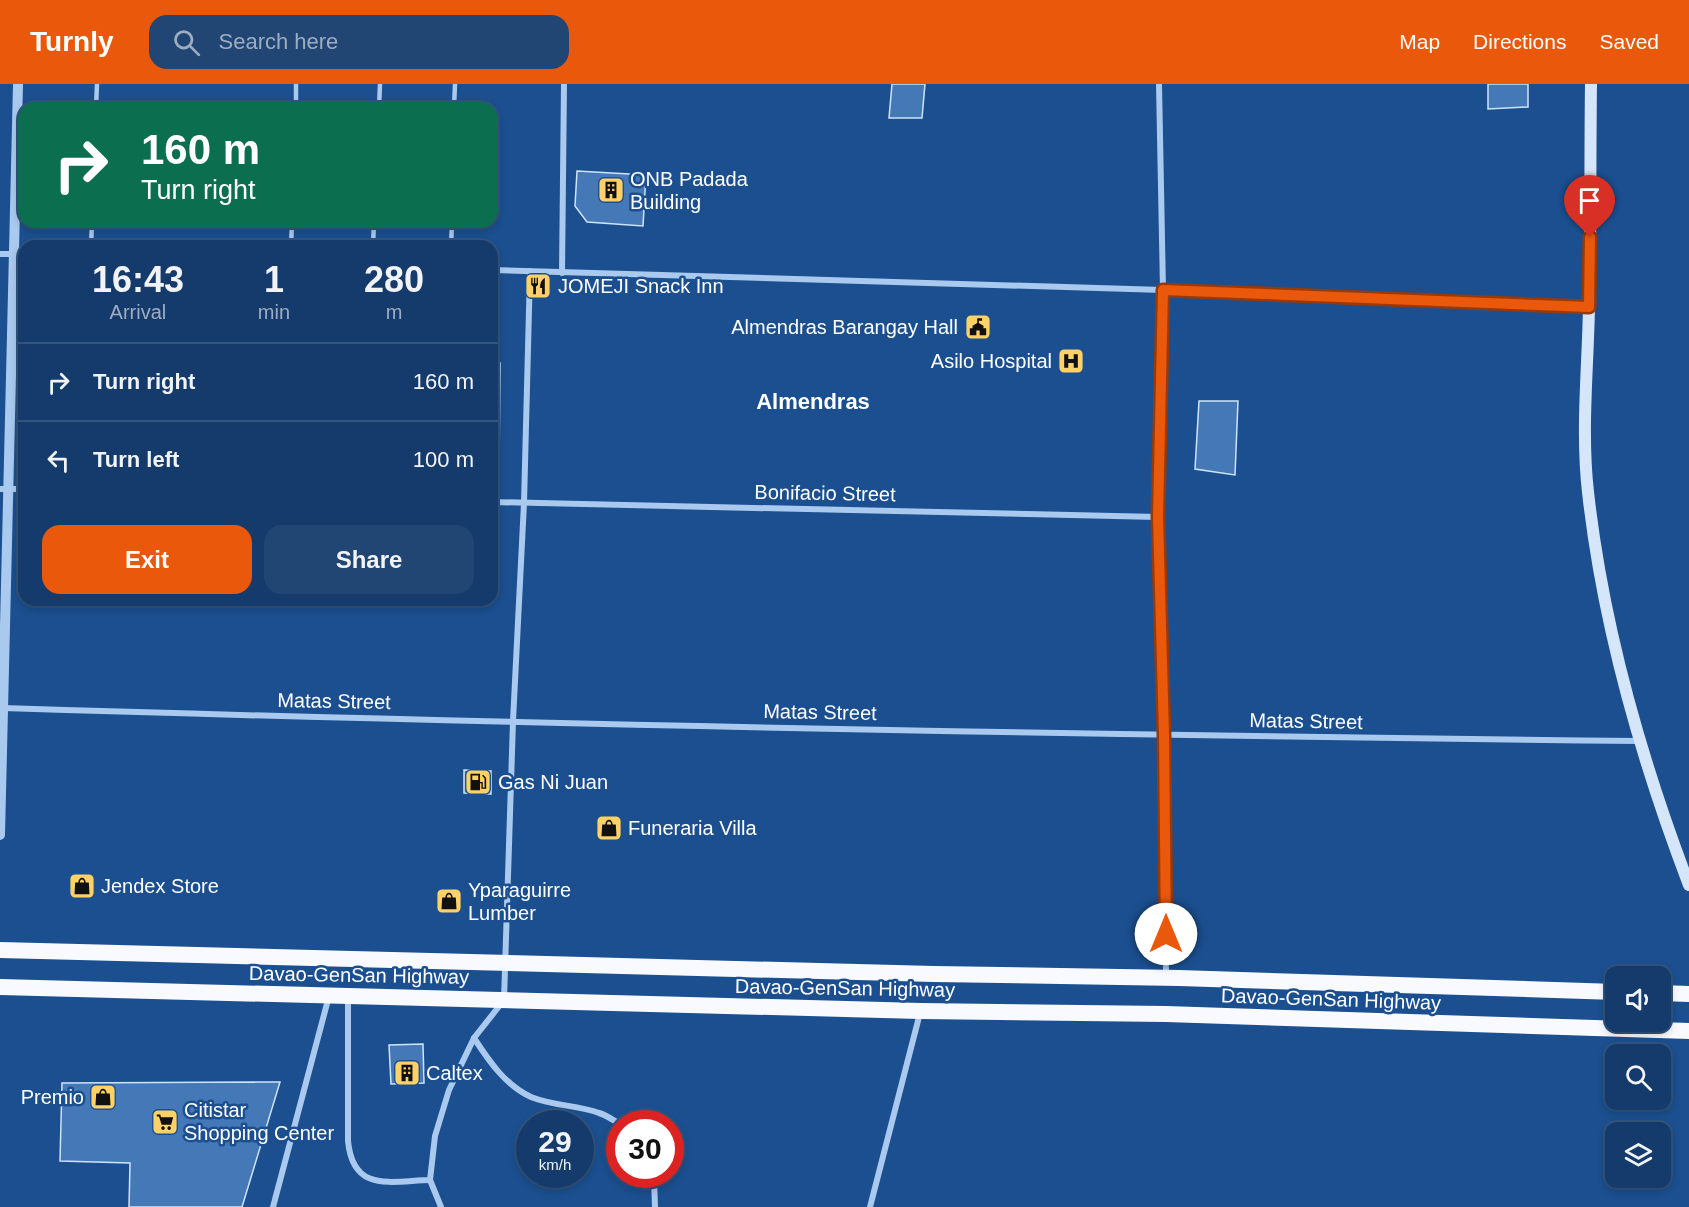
<!DOCTYPE html>
<style>
body{margin:0;font-family:Helvetica,sans-serif;background:#214673;color:#f1f3f6;height:100vh;display:flex;flex-direction:column;font-size:22px;white-space:nowrap}
*{box-sizing:border-box;margin:0}
p{font-size:20px;color:#9dadc1}
.icon{flex:none;width:33px;height:33px;fill:none;stroke:currentColor;stroke-width:2;stroke-linecap:round;stroke-linejoin:round}
.map{position:relative;flex:1;overflow:hidden}
.panel{position:absolute;left:18px;top:156px;width:480px;height:366px;display:flex;flex-direction:column;background:#143b6b;border-radius:18px;box-shadow:0 3px 9px #0003,0 0 0 2px #33557e}
.panel>*{flex:none}
.banner{position:absolute;left:18px;top:18px;width:480px;height:126px;border-radius:18px;box-shadow:0 3px 9px #0003,0 0 0 2px #33557e;background:#0b6e4f;color:#fff;overflow:hidden}
.fabs{position:absolute;left:1605px;top:882px;display:grid;gap:12px}
.fabs a{display:grid;place-items:center;width:66px;height:66px;border-radius:12px;background:#143b6b;box-shadow:0 3px 9px #0003,0 0 0 2px #33557e;font-size:30px}
.speed{position:absolute;left:516px;top:1026px;display:flex;gap:12px;font-size:30px;font-weight:700;text-align:center}
.speed>*{display:grid;place-content:center;width:78px;height:78px;border-radius:50%;background:#143b6b;box-shadow:0 3px 9px #0003,0 0 0 2px #33557e;line-height:1}
.speed small{font-size:15px;font-weight:400}
.speed .limit{border:9px solid #d22;background:#fff;color:#111}
.pin{position:absolute;display:grid;place-items:center;width:51px;height:51px;color:#fff;margin:-62px -26px;border-radius:50% 50% 50% 0;rotate:-45deg;box-shadow:0 0 6px #0007}
.pin .icon{rotate:45deg}
.me{position:absolute;width:66px;margin:-33px;rotate:0deg;stroke-linejoin:round;filter:drop-shadow(0 0 4px #0008)}
.turn{display:flex;align-items:center;gap:21px;height:126px;padding:0 24px;font-size:27px}
.turn .icon{width:78px;height:78px;stroke-width:2.5}
.turn b{display:block;font-size:42px;line-height:51px}
.eta{display:flex;justify-content:space-evenly;align-items:center;height:102px;text-align:center}
.eta b{font-size:36px;font-weight:700;line-height:42px}
.button{display:flex;gap:12px;margin-top:auto;padding:12px 24px}
.button a{flex:1;height:69px;border-radius:18px;background:#ea580c;color:#fff;font-size:24px;font-weight:700;line-height:69px;text-align:center}
.button a+a{background:#214673;color:#f1f3f6}
ul{padding:0;list-style:none}
li{display:flex;align-items:center;gap:18px;height:78px;padding:0 24px;border-top:2px solid #33557e}
li div{flex:1}
li b{display:block;font-size:22px}
li em{font-style:normal}
header{display:flex;align-items:center;gap:36px;box-sizing:border-box;height:84px;padding:0 30px;background:#ea580c;color:#fff}
header strong{font-size:28px}
nav{display:flex;gap:33px;margin-inline-start:auto;font-size:21px}
.search{width:420px;height:54px;background:#214673;display:flex;align-items:center;gap:15px;box-sizing:border-box;padding:0 21px;border-radius:18px;color:#9dadc1;font-size:22px}
.map>svg:first-child{display:block}
.building{fill:#4478b7;stroke:#cfe3fa;stroke-width:1.5}
.lines{fill:none;stroke-linecap:round;stroke-linejoin:round}
.service{stroke:#a9c9ee;stroke-width:4.5}
.minor{stroke:#a9c9ee;stroke-width:6}
.tertiary{stroke:#a9c9ee;stroke-width:10}
.secondary{stroke:#d6e6fa;stroke-width:12}
.trunk{stroke:#f8faff;stroke-width:16}
.route-casing{stroke:#983908;stroke-width:15}
.route{stroke:#ea580c;stroke-width:10}
.labels{text-anchor:middle;dominant-baseline:central;stroke-width:5;stroke-linejoin:round;paint-order:stroke}
.poi-label{font-size:20px;fill:#fff;stroke:#1b4f8f;text-anchor:start}
.street-label{font-size:20px;fill:#fff;stroke:#1b4f8f}
.quarter-label{font-size:22px;font-weight:bold;fill:#fff;stroke:#1b4f8f}
</style>
<header>
<strong>Turnly</strong>
<div class="search"><svg class="icon" aria-label="search" viewBox="0 0 24 24"><circle cx="10" cy="10" r="6"/><path d="M15 15l6 6"/></svg>Search here</div>
<nav><a>Map</a><a>Directions</a><a>Saved</a></nav>
</header>
<div class="map">
<svg width="1689" height="1123" viewBox="0 0 1689 1123">
<rect width="100%" height="100%" fill="#1b4f8f"/>
<g class="building">
<path d="M892 0H925L922 34H889Z"/>
<path d="M1488 0H1528V23L1488 25Z"/>
<path d="M577 87 646 91 643 142 587 138 575 122Z"/>
<path d="M492 279H500L499 386H492Z"/>
<path d="M1199 317H1238L1235 391 1195 385Z"/>
<path d="M464 686 491 687V710L464 709Z"/>
<path d="M423 960 424 999 391 1000 389 961Z"/>
<path d="M280 998 242 1123H129L130 1079 60 1077 62 999Z"/>
</g>
<g class="lines">
<g class="service">
<path d="M96 24 97 0"/>
<path d="M296 24V0"/>
<path d="M379 24 380 0"/>
<path d="M454 24 455 0"/>
<path d="M91 162 92 138"/>
<path d="M291 162 292 138"/>
<path d="M373 162 374 138"/>
<path d="M451 162 452 138"/>
</g>
<g class="minor">
<path d="M1159 0 1163 206 1158 433 1164 651 1166 893"/>
<path d="M0 170H24"/>
<path d="M492 186 1163 206 1589 223"/>
<path d="M562 189 564 0"/>
<path d="M0 405H24"/>
<path d="M492 418 1158 433"/>
<path d="M3 624C548 641 1094 651 1640 657"/>
<path d="M348 914V1057C353 1109 390 1097 430 1096L435 1052 449 1006 474 954 504 916 513 637 524 419 530 187"/>
<path d="M474 954C489 977 505 1001 531 1013 553 1022 577 1021 599 1029 606 1031 613 1036 620 1040"/>
<path d="M652 1090 654 1095 655 1123"/>
<path d="M430 1096 441 1123"/>
<path d="M273 1123 329 912"/>
<path d="M870 1123 920 929"/>
</g>
<path class="tertiary" d="M0 751 18 0"/>
<path class="secondary" d="M1591 0C1590 74 1591 148 1589 222 1588 284 1581 346 1588 408 1603 543 1641 675 1689 801"/>
<g class="trunk">
<path d="M0 866 934 890 1179 894 1616 908"/>
<path d="M0 903 921 927 1166 930 1689 947"/>
<path d="M1660 909 1689 910"/>
</g>
</g>
<g class="lines">
<defs>
<path id="route" d="M1166 850 1164 651 1158 433 1163 206 1589 223 1590 153"/>
</defs>
<use href="#route" class="route-casing"/>
<use href="#route" class="route"/>
</g>
<defs>
<symbol id="building-square" viewBox="-11 -11 22 22"><rect x="-9" y="-9" width="18" height="18" rx="4" fill="#ffd166" stroke="#1b4f8f"/><path d="M-4-6H4V6H1V3H-1V6H-4ZM-2.5-4.3h1.7v1.8h-1.7ZM.8-4.3h1.7v1.8H.8ZM-2.5-1h1.7V.8h-1.7ZM.8-1h1.7V.8H.8Z" fill="#111"/></symbol>
<symbol id="restaurant-square" viewBox="-11 -11 22 22"><rect x="-9" y="-9" width="18" height="18" rx="4" fill="#ffd166" stroke="#1b4f8f"/><path d="M-5-6h1v4h1v-4h1v4h1v-4h1v5L-1.5 .5V6h-2V.5L-5-1ZM5-6V6H3V1.5H1.5Q1.5-4 5-6Z" fill="#111"/></symbol>
<symbol id="civic-square" viewBox="-11 -11 22 22"><rect x="-9" y="-9" width="18" height="18" rx="4" fill="#ffd166" stroke="#1b4f8f"/><path d="M-.6-6.5H3V-4.5H.6V-3L4-1V1h2V6H-6V1h2V-1L-.6-3ZM-1.2 2.5V6h2.4V2.5Z" fill="#111"/></symbol>
<symbol id="hospital-square" viewBox="-11 -11 22 22"><rect x="-9" y="-9" width="18" height="18" rx="4" fill="#ffd166" stroke="#1b4f8f"/><path d="M-5-5h3v3.5h4V-5h3V5h-3V1.5h-4V5h-3Z" fill="#111"/></symbol>
<symbol id="fuel-square" viewBox="-11 -11 22 22"><rect x="-9" y="-9" width="18" height="18" rx="4" fill="#ffd166" stroke="#1b4f8f"/><path d="M-5.5-6h7V0h2V4h1.3V-2.5L3-4.5l.8-.8L6-3V5H2.5V1h-1V6h-7ZM-4.2-4.7v3.2H.2V-4.7Z" fill="#111"/></symbol>
<symbol id="shop-square" viewBox="-11 -11 22 22"><rect x="-9" y="-9" width="18" height="18" rx="4" fill="#ffd166" stroke="#1b4f8f"/><path d="M-5-2.5h2.3a2.7 3.5 0 0 1 5.4 0H5L5.5 6h-11ZM-1.5-2.5h3a1.5 2.3 0 0 0-3 0Z" fill="#111"/></symbol>
<symbol id="supermarket-square" viewBox="-11 -11 22 22"><rect x="-9" y="-9" width="18" height="18" rx="4" fill="#ffd166" stroke="#1b4f8f"/><path d="M-6-5.5h2.5l.6 2H6L4.5 2H-2.5L-4.4-4H-6ZM-1.5 3.2a1.3 1.3 0 1 0 .1 0ZM3 3.2a1.3 1.3 0 1 0 .1 0Z" fill="#111"/></symbol>
</defs>
<g fill-rule="evenodd">
<use href="#building-square" x="596" y="91" width="30" height="30"/>
<use href="#restaurant-square" x="523" y="187" width="30" height="30"/>
<use href="#civic-square" x="963" y="228" width="30" height="30"/>
<use href="#hospital-square" x="1056" y="262" width="30" height="30"/>
<use href="#fuel-square" x="463" y="683" width="30" height="30"/>
<use href="#shop-square" x="594" y="729" width="30" height="30"/>
<use href="#shop-square" x="67" y="787" width="30" height="30"/>
<use href="#shop-square" x="434" y="802" width="30" height="30"/>
<use href="#building-square" x="392" y="974" width="30" height="30"/>
<use href="#shop-square" x="88" y="998" width="30" height="30"/>
<use href="#supermarket-square" x="150" y="1023" width="30" height="30"/>
</g>
<g class="labels">
<g class="poi-label">
<text x="630" y="95">ONB Padada<tspan x="630" dy="23">Building</tspan></text>
<text x="558" y="202">JOMEJI Snack Inn</text>
<text x="958" y="243" text-anchor="end">Almendras Barangay Hall</text>
<text x="1052" y="277" text-anchor="end">Asilo Hospital</text>
<text x="498" y="698">Gas Ni Juan</text>
<text x="628" y="744">Funeraria Villa</text>
<text x="101" y="802">Jendex Store</text>
<text x="468" y="806">Yparaguirre<tspan x="468" dy="23">Lumber</tspan></text>
<text x="426" y="989">Caltex</text>
<text x="84" y="1013" text-anchor="end">Premio</text>
<text x="184" y="1026">Citistar<tspan x="184" dy="23">Shopping Center</tspan></text>
</g>
<g class="street-label">
<text transform="translate(825 409) rotate(1)">Bonifacio Street</text>
<text transform="translate(334 617) rotate(1)">Matas Street</text>
<text transform="translate(820 628) rotate(1)">Matas Street</text>
<text transform="translate(1306 637) rotate(1)">Matas Street</text>
<text transform="translate(359 891) rotate(1)">Davao-GenSan Highway</text>
<text transform="translate(845 904) rotate(1)">Davao-GenSan Highway</text>
<text transform="translate(1331 915) rotate(2)">Davao-GenSan Highway</text>
</g>
<g class="quarter-label">
<text x="813" y="317">Almendras</text>
</g>
</g>
</svg>
<div class="fabs">
<a><svg class="icon" aria-label="sound" viewBox="0 0 24 24"><path d="M4 9h4l5-4v14l-5-4H4zM17 9q2 3 0 6"/></svg></a>
<a><svg class="icon" aria-label="search" viewBox="0 0 24 24"><circle cx="10" cy="10" r="6"/><path d="M15 15l6 6"/></svg></a>
<a><svg class="icon" aria-label="layers" viewBox="0 0 24 24"><path d="M12 4l9 5-9 5-9-5zM3 14l9 5 9-5"/></svg></a>
</div>
<div class="speed"><div>29<small>km/h</small></div><div class="limit">30</div></div>
<div class="pin" style="left:1590px;top:153px;background:#d93025"><svg class="icon" aria-label="arrive" viewBox="0 0 24 24"><path d="M6 21V4h12l-3 4 3 4H6"/></svg></div>
<svg class="me" style="left:1166px;top:850px" viewBox="-20 -20 40 40"><circle r="19" fill="#fff"/><path d="M0-13L10 11 0 6-10 11z" fill="#ea580c"/></svg>
<div class="banner">
<div class="turn"><svg class="icon" aria-label="right" viewBox="0 0 24 24"><path d="M7 20v-9h11M14 6l5 5-5 5"/></svg><div><b>160 m</b>Turn right</div></div>
</div>
<section class="panel">
<div class="eta">
<div><b>16:43</b><p>Arrival</p></div>
<div><b>1</b><p>min</p></div>
<div><b>280</b><p>m</p></div>
</div>
<ul>
<li><svg class="icon" aria-label="right" viewBox="0 0 24 24"><path d="M7 20v-9h11M14 6l5 5-5 5"/></svg><div><b>Turn right</b></div><em>160 m</em></li>
<li><svg class="icon" aria-label="left" viewBox="0 0 24 24"><path d="M17 20v-9H6M10 6l-5 5 5 5"/></svg><div><b>Turn left</b></div><em>100 m</em></li>
</ul>
<div class="button"><a>Exit</a><a>Share</a></div>
</section>
</div>
